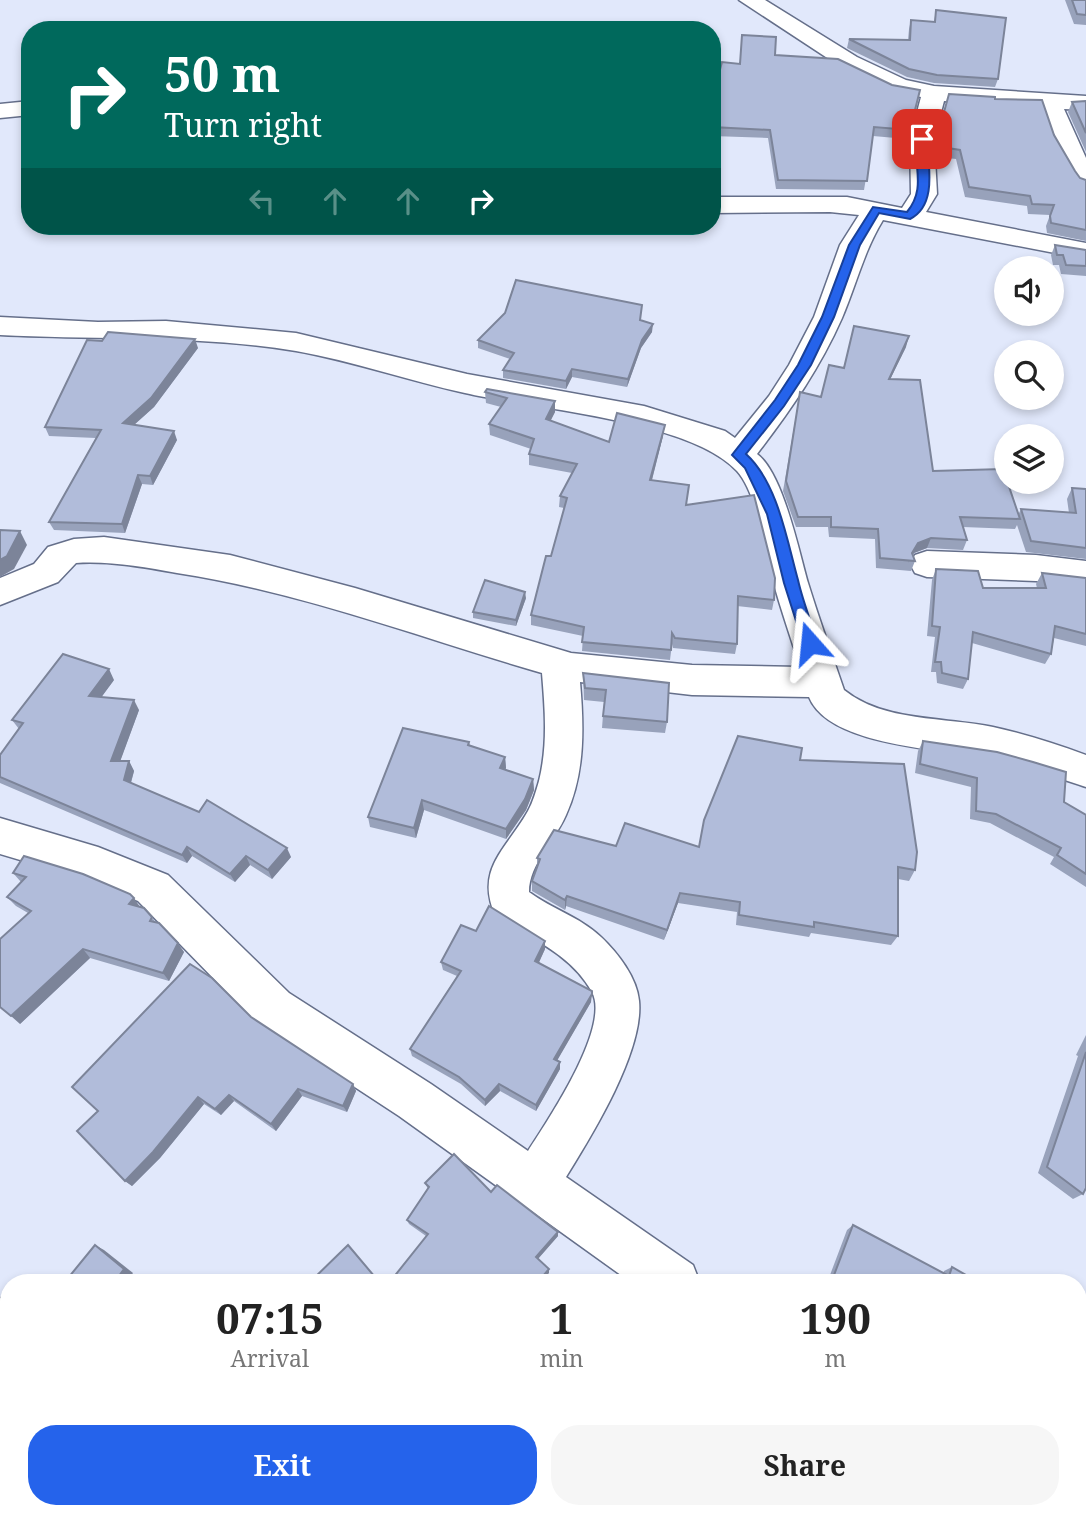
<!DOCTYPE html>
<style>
body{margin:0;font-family:"Noto Serif",serif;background:#f6f6f6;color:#222;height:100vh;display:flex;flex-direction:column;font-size:26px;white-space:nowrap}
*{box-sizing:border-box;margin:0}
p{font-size:23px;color:#767676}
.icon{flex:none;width:38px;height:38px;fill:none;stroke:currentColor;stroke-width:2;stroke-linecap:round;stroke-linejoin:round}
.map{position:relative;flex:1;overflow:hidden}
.side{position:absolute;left:0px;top:1274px;width:1087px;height:245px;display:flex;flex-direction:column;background:#fff;border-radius:28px 28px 0 0;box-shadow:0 4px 10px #0003}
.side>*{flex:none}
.banner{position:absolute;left:21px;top:21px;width:700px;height:214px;border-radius:28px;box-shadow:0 4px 10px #0003;background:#00695c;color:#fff;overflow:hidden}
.tools{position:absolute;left:994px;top:256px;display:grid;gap:14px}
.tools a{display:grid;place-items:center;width:70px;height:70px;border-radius:50%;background:#fff;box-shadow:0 4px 10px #0003;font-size:35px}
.pin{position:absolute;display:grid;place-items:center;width:60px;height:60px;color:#fff;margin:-30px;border-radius:14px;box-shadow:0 4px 10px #0006}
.me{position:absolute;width:77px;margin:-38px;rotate:342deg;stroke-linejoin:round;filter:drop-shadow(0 0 5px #0008)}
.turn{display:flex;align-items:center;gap:24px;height:147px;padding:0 28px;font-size:32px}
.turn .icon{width:91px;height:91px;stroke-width:2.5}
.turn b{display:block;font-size:49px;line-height:60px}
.lanes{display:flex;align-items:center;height:66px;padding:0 28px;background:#0003;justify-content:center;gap:35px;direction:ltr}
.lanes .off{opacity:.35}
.eta{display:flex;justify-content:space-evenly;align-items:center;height:119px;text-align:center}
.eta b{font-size:42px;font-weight:700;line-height:49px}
.cta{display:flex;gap:14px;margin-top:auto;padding:14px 28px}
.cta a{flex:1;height:80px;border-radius:28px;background:#2563eb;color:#fff;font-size:28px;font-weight:700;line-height:80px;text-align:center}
.cta a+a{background:#f6f6f6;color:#222}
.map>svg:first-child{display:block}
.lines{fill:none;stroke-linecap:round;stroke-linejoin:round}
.minor-casing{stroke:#656f8a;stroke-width:3}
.minor{fill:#fff;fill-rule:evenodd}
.wall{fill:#98a2bb}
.shaded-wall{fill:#7c8499}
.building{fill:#b1bcda;stroke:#7c8499;stroke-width:2}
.route{fill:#2563eb;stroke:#184099;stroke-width:2}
</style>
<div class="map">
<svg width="1086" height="1519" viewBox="0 0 1086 1519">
<rect width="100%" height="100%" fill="#e1e8fb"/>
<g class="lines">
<defs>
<g id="minor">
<path d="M739 0H765L857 57 906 80 934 86 1086 96V110L1064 109 1086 158V188L1077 185 1073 180 1053 143 1040 107 944 101 934 139 937 194 926 212 1086 243V259L883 220C864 251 856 285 842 318 820 368 790 411 757 454 783 473 799 552 808 583 819 619 832 655 844 690 883 722 946 717 993 727 1025 734 1056 744 1086 755V787C1055 777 1024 766 992 759 945 749 829 747 809 697L692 695 580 682C584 728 585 773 566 815 555 841 529 864 529 892 552 909 580 917 601 937 618 953 637 978 639 1001 644 1051 592 1135 566 1177L693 1265 700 1283H632L399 1116 257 1023 138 901 91 881 0 854V818L98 847 168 875 289 993 431 1084 528 1151C548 1120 611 1027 592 992 572 955 531 938 496 917 474 869 506 850 528 811 533 802 536 791 539 781 548 745 545 709 542 673 421 638 302 592 177 573 143 567 111 561 76 563L58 582 0 605V578L34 564 48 547 74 539 104 537 230 555 355 588 571 653 692 665 800 667C791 638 781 610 773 581 766 552 757 493 737 471 690 420 534 409 465 393 409 381 353 361 296 351 200 335 97 340 0 335V317L98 322 166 321 296 333 467 374 644 406 725 431 735 438 769 396 789 365 814 317 840 245 859 215 830 212 712 213V197H847L902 208 911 194 910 139 921 97 891 91 841 67Z"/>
<path d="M30 101V115L0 118V104Z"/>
<path d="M927 551 1036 555 1086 561V587L1036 581 927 577 915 573 910 564 915 555Z"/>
<path d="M0 1298 9 1302V1366L0 1362Z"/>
<path d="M1086 1382V1457L1078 1461V1385Z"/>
<path d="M1078 1497 1084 1510 1082 1519H1026L1028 1510H1078Z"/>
<path d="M30 1510H86L88 1519H32Z"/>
</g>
</defs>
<use href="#minor" class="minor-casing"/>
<use href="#minor" class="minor"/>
</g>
<g class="wall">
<path d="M1065 0H1086V25L1074 24Z"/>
<path d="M936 10 998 79 995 87 934 83 907 77 847 48 849 39 908 40 909 29 911 20 934 22Z"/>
<path d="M742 35 775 55 892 85 920 90 907 139 873 136 864 190 776 189 768 138 712 136V100L740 64Z"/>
<path d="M949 94 995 99 1054 135 1075 171 1080 178 1086 180V241L1047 233 1046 226 1050 215 1028 214 1027 206 965 197 956 159 938 157 937 139Z"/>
<path d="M1086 101V152L1068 112 1072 102Z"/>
<path d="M1055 245 1086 250V276L1061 274 1059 265H1053L1051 255Z"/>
<path d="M640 320 652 332 641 348 627 387 572 377 566 389 503 378V370L510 359 478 348V340Z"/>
<path d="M102 341 198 348 154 407 134 425 177 440 153 485 142 484 125 533 54 530 49 522 96 438 49 436 45 427Z"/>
<path d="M906 347 890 379 933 471 1018 515 1021 509 1069 513 1067 499 1072 488 1086 489V559L1026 552 1017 525 1015 529 963 527 967 540 963 550 927 548 914 553 912 555 915 561 911 571 876 568 875 539 829 537 828 527H796L783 491 800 392 821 397 844 368Z"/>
<path d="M485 392 555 412 550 421 609 442 663 436 652 480 686 505 774 600 772 610 737 606V644L735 654 673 648 672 644 670 660 582 651 583 636 531 625V615L551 556 564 508 559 507 560 496 572 473 529 465V454L531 449 490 435 489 424 501 407 486 403Z"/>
<path d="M936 569 983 588H1037L1036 584 1042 573 1086 578V646L1054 638 1051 654 1045 664 972 643 968 679 963 689 937 683 936 672H931L935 637 927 636 932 580Z"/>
<path d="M526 598 516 626 473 618V612Z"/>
<path d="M583 673 667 722 665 733 602 728 604 702 584 700Z"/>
<path d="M114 680 101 697 139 710 120 761H129L134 771 131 783 291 857 272 879 250 865 235 882 192 856 187 863 0 783V755L19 729 12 720Z"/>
<path d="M923 741 1064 802 1086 815V887L1050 864 1054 857 990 823 970 819 971 787 915 773 918 751Z"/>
<path d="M469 742 470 746 505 757 506 768 505 770 533 779 534 790 526 810 506 839 424 810 416 838 370 827 368 817Z"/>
<path d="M800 760 915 870 909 881 898 879V936L891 945 811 933 809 937 736 925 737 912 678 903 664 940 566 906 565 910 532 891V881L537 865V858L616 846 698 847Z"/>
<path d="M13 873 140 907 152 917 156 923 184 952 169 981 90 958 20 1024 28 913 16 906 7 897 21 882Z"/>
<path d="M476 931 545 941V949L539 962 591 1002 557 1060 560 1062V1069L536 1111 500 1091 485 1106 461 1084 412 1056 410 1049 457 976 443 970 441 962Z"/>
<path d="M251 1017 353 1084 356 1091 347 1112 302 1096 276 1131 234 1101 221 1115 204 1104 160 1158 132 1186 125 1181Z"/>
<path d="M1086 1035V1188L1083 1194 1073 1199 1038 1173 1078 1056 1076 1055Z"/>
<path d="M425 1183 491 1192 558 1236 538 1259 549 1273 426 1236 409 1224 407 1220 428 1189Z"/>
<path d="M853 1225 943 1274 944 1271 952 1267 980 1283H827L847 1230Z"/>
</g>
<g class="shaded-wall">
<path d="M653 324 652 332 641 348 627 387 628 379 642 340Z"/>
<path d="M909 336 906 347 885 390 889 379Z"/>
<path d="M195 339 198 348 154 407 126 432 123 423Z"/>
<path d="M572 369V377L566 389V381Z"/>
<path d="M555 401V412L546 430V419Z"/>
<path d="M665 425 663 436 649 491 650 480Z"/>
<path d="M174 431 177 440 153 485 150 476Z"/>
<path d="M138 475 142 484 125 533 122 524Z"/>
<path d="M20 531 27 545 14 569 0 577V560Z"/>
<path d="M931 538 927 548 914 553 908 563 912 553 918 543Z"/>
<path d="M525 592 526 598 516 626V620Z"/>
<path d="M109 669 114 680 95 706 89 696Z"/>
<path d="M134 700 139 710 117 770 111 761Z"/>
<path d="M505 757 506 768 500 779V768Z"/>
<path d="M129 761 134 771 129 789 124 780Z"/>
<path d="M533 779 534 790 526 810 506 839V829Z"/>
<path d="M422 800 424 810 416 838 414 828Z"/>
<path d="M187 847 192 856 187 863 182 855Z"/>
<path d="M287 848 291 857 272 879 268 870Z"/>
<path d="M246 856 250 865 235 882 230 874Z"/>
<path d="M680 893 678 903 664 940 667 930Z"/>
<path d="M567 896 566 906 565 910V900Z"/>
<path d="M134 898 140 907 129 904Z"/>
<path d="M545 941V949L536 969 535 961Z"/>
<path d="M178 943 184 952 169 981 163 973Z"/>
<path d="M83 949 90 958 20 1024 11 1016Z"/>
<path d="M592 994 591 1002 554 1066V1059Z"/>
<path d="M560 1062V1069L536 1111V1105Z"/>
<path d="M353 1084 356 1091 347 1112 343 1106Z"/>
<path d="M499 1084 500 1091 485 1106V1100Z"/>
<path d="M298 1089 302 1096 276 1131 271 1124Z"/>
<path d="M229 1095 234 1101 221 1115 215 1109Z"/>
<path d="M198 1097 204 1104 160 1158 132 1186 125 1181Z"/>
<path d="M558 1232V1236L536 1261V1257Z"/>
<path d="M95 1245 104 1250 133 1273 126 1283H114Z"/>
<path d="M549 1269V1273L540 1283H537Z"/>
<path d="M189 1510H197L184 1519H177Z"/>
<path d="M421 1511H424L428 1519H426Z"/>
</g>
<g class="building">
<path d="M1072 0H1086V15L1077 14Z"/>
<path d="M936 10 1006 18 998 79 937 75 909 69 849 39 910 40 911 20 935 22Z"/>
<path d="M742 35 776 37 775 55 838 59 892 85 920 90 910 130 874 127 867 181 778 180 770 130 712 127V100L722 62 740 64Z"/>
<path d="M949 94 995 97V99L1042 100 1054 135 1075 171 1080 178 1086 180V230L1051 223 1050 216 1054 205 1032 204 1030 196 969 187 960 150 941 147 939 130Z"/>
<path d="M1086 101V133L1072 102Z"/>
<path d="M1055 245 1086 250V266L1066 265 1063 255H1057Z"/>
<path d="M516 280 642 305 640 320 653 324 642 340 628 379 572 369 566 381 503 370 514 353 478 340 505 313Z"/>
<path d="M854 326 909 336 889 379 920 380 933 471 1003 469 1020 519 960 517 967 540 931 538 918 543 912 553 915 561 880 558 878 529 831 527V517H798L786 481 800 392 821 397 829 365 844 368Z"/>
<path d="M108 332 195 339 151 398 123 423 174 431 150 476 138 475 122 524 49 522 101 430 45 427 87 340 102 341Z"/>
<path d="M487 389 555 401 546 419 609 442 617 413 665 425 650 480 689 485 686 505 754 495 775 578 774 600 738 596 737 644 675 638 672 633 671 650 582 642 584 627 531 615 546 556H551L567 498 560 496 577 464 529 454 534 439 489 424 507 398 485 392Z"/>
<path d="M1072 488 1086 489V548L1031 541 1021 509 1076 513Z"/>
<path d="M0 530 20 531 7 556 0 560Z"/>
<path d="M936 569 978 571 983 588H1046L1042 573 1086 578V634L1055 626 1051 654 973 632 968 679 942 673 941 662H935L940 627 932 626Z"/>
<path d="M485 580 525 592 516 620 473 612Z"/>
<path d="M63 654 109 669 89 696 134 700 111 761H129L124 780 199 812 207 800 287 848 268 870 246 856 230 874 187 847 182 855 0 777V755L23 723 12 720Z"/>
<path d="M583 673 669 683 667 722 603 716 606 690 585 688Z"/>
<path d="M403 728 469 742 468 745 505 757 500 768 533 779 525 799 506 829 422 800 414 828 368 817Z"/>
<path d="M738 736 802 748 800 760 904 764 917 852 915 870 898 867V936L814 922V927L739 915 740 902 680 893 667 930 567 896 565 900 532 881 540 859 537 858 554 830 616 846 625 823 699 847 704 820Z"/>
<path d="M923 741 997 752 1033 762 1066 772 1064 802 1086 815V874L1057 855 1061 848 996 814 976 811 977 778 920 764Z"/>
<path d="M24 856 83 874 130 894 134 898 129 904 144 908 152 917 150 921 159 923 178 943 163 973 83 949 11 1016 0 1007V939L31 911 7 897 26 877 13 873Z"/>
<path d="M489 906 545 941 535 961 592 991V994L554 1059 560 1062 536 1105 499 1084 485 1100 459 1077 410 1049 461 971 441 962 461 925 476 931Z"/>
<path d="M190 964 212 978 251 1017 353 1084 343 1106 298 1089 271 1124 229 1095 215 1109 198 1097 153 1152 125 1181 77 1131 98 1111 72 1087Z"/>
<path d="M1086 1052V1188L1083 1194 1047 1167Z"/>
<path d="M454 1154 491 1192 497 1185 558 1232 536 1257 549 1269 537 1283H389L428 1234 407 1220 429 1187 425 1183Z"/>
<path d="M853 1225 949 1276 952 1267 980 1283H831Z"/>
<path d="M95 1245 124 1269 114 1283H64Z"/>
<path d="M348 1245 380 1283H309Z"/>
<path d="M78 1510H189V1511L177 1519H79Z"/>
<path d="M487 1510H660L670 1515 669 1519H495Z"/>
<path d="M421 1511 426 1519H412Z"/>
</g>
<path class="route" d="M918 136 927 139C928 164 938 205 910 219L879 213 860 245 834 317 811 365 784 406 746 454C778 483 787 541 798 580 803 602 811 622 818 643L810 649 803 643 784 583 767 514 745 468 732 455 775 400 798 365 822 317 849 245 873 207 907 212C928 186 911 164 918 136Z"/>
</svg>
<div class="tools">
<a><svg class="icon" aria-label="sound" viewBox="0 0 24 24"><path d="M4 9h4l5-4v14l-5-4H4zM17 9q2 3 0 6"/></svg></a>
<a><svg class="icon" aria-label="search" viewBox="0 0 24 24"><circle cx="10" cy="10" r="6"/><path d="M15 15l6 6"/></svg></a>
<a><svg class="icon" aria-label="layers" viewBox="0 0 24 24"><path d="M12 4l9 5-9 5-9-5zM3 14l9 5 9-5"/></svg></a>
</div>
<div class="pin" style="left:922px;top:139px;background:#d93025"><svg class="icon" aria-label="arrive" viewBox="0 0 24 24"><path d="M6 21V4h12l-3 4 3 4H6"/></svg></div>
<svg class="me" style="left:810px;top:643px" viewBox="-20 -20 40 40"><path d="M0-17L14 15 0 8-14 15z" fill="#2563eb" stroke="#fff" stroke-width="4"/></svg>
<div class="banner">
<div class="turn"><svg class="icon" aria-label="right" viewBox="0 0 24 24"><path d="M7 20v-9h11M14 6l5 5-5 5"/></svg><div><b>50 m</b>Turn right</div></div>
<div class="lanes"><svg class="icon off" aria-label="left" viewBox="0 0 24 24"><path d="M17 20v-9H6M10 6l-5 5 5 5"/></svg><svg class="icon off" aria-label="ahead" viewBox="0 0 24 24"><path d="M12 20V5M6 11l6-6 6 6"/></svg><svg class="icon off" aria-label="ahead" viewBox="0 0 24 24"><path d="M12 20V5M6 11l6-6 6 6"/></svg><svg class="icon" aria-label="right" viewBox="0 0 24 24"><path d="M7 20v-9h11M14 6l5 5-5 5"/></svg></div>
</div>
<section class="side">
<div class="eta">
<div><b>07:15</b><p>Arrival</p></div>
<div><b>1</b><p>min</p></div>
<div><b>190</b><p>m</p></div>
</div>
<div class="cta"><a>Exit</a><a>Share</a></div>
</section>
</div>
